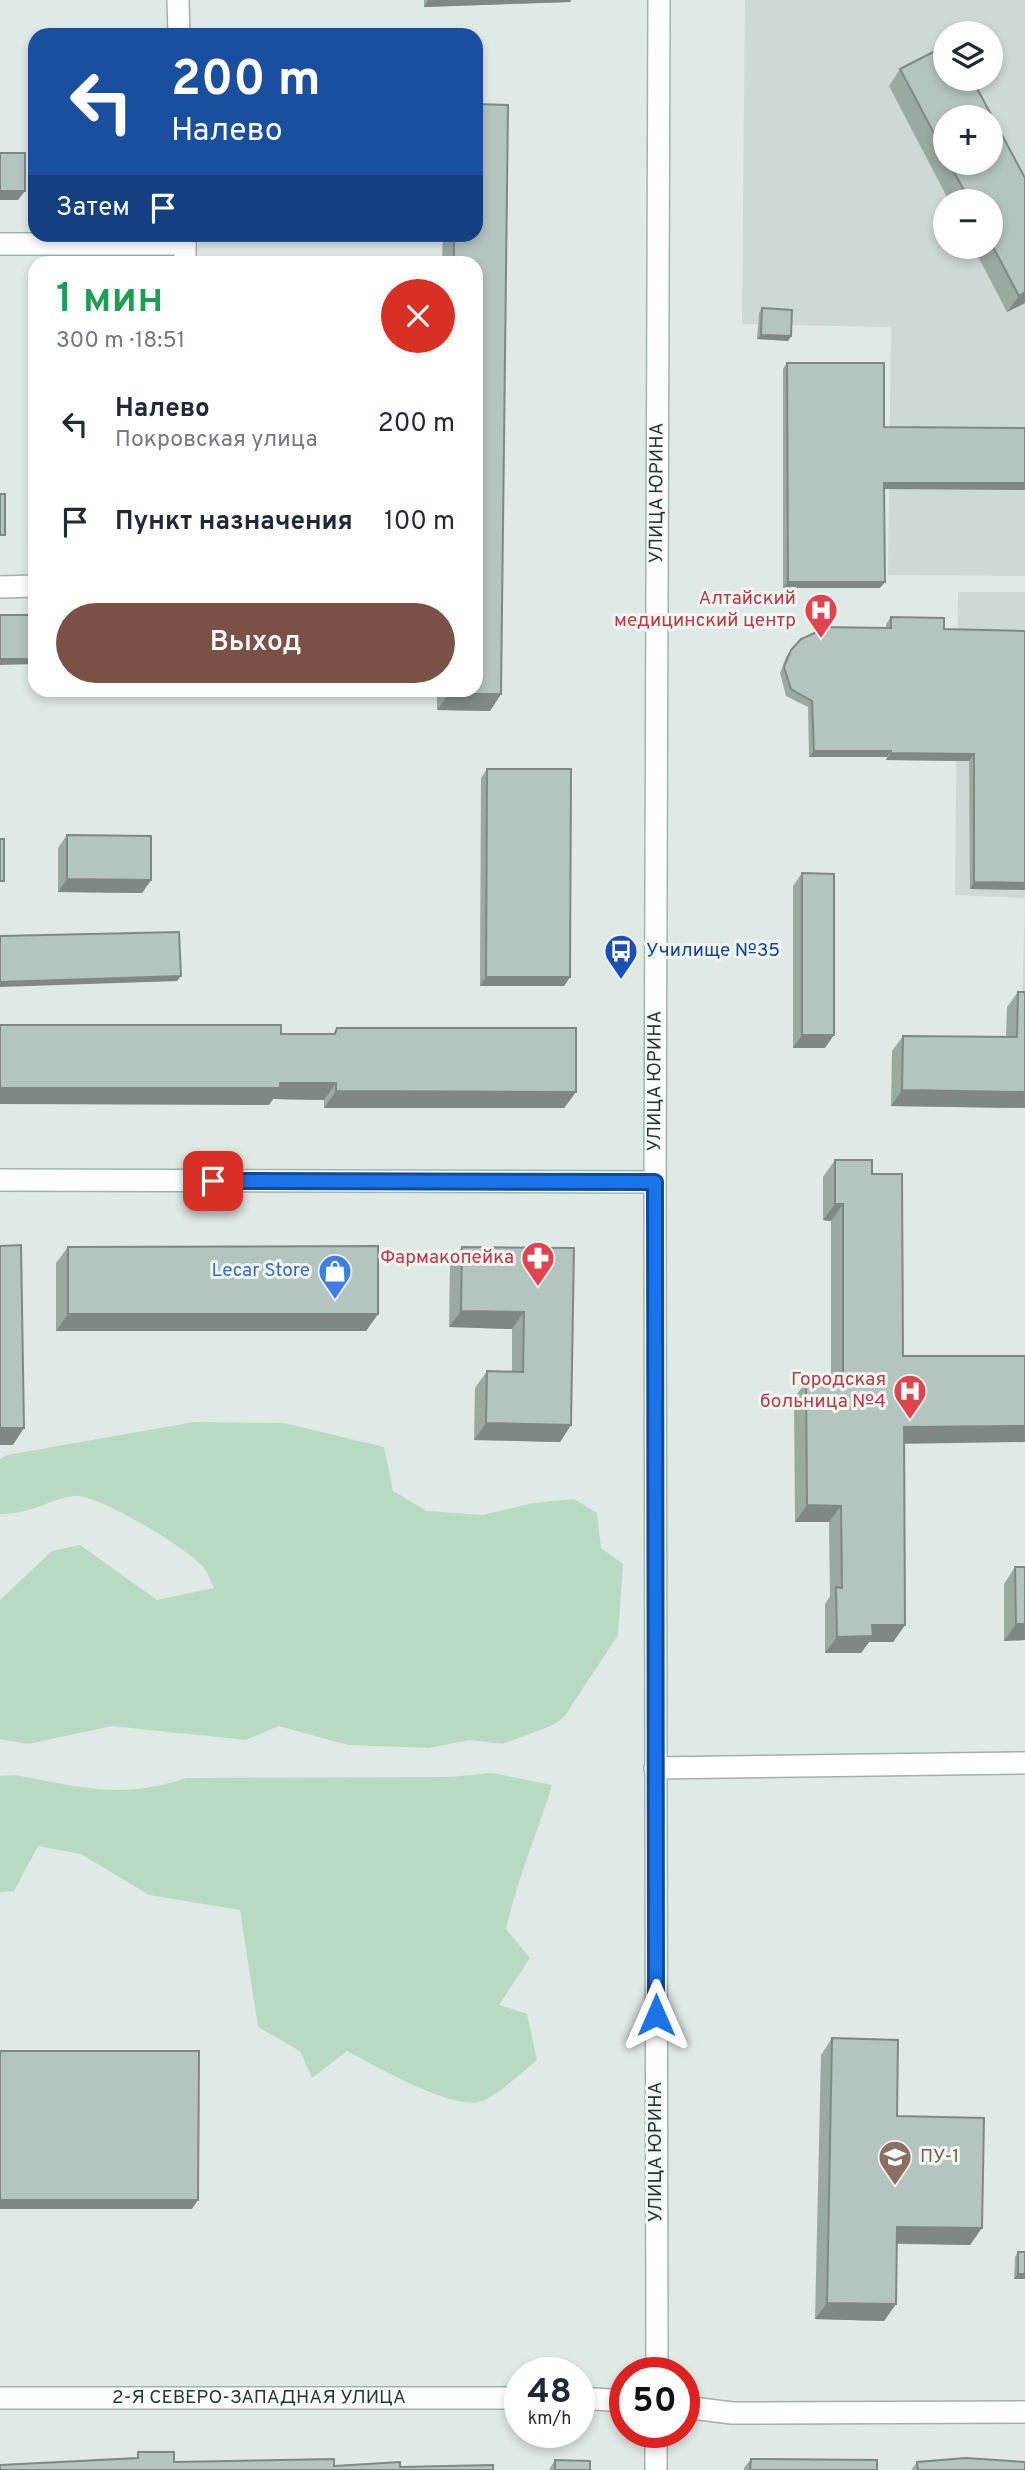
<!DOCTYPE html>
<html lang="ru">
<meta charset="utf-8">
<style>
body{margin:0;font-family:Overpass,sans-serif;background:#f6f6f7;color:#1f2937;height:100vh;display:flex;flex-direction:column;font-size:26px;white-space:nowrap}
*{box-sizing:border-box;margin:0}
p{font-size:23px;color:#747a83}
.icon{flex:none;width:38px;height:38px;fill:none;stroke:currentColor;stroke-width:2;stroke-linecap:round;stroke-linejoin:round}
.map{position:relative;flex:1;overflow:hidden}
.drawer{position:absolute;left:28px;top:256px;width:455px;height:441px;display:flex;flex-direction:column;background:#fff;border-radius:21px;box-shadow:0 4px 10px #0003}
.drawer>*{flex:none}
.banner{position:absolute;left:28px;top:28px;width:455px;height:214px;border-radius:21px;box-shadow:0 4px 10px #0003;background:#1a4fa0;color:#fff;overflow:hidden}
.fabs{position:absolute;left:933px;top:21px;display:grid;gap:14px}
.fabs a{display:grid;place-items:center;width:70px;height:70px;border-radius:50%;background:#fff;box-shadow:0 4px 10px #0003;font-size:35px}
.speed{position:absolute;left:504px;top:2357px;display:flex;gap:14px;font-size:35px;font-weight:700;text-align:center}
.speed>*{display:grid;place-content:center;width:91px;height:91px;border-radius:50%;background:#fff;box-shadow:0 4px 10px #0003;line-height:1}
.speed small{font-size:18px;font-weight:400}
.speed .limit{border:10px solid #d22;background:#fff;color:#111}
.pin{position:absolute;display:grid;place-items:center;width:60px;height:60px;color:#fff;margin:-30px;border-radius:14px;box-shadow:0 4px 10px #0006}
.me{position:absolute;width:77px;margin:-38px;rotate:0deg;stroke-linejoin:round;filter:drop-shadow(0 0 5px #0008)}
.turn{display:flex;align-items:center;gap:24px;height:147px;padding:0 28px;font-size:32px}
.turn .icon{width:91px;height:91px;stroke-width:2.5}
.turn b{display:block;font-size:49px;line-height:60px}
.then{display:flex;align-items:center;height:66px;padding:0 28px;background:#0003;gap:14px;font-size:26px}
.round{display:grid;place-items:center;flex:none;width:74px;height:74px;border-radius:37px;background:#f6f6f7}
.summary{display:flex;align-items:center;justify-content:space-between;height:119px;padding:0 28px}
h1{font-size:42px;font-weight:600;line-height:52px;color:#1e9e55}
.primary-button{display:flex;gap:14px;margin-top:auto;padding:14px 28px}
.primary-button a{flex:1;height:80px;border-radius:42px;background:#7b5147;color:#fff;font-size:28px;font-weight:600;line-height:80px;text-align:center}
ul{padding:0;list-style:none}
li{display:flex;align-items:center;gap:21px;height:98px;padding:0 28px}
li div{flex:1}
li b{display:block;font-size:26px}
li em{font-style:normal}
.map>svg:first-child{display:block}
.built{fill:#cdd9d4;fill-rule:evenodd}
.green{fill:#b8dac2}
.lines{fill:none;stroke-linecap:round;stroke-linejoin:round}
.street-casing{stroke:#a2b0ac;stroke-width:24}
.secondary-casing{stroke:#9eb5ad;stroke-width:24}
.street{stroke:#fff;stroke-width:21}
.secondary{stroke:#fff;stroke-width:21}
.wall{fill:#9ba9a3;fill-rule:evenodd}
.shaded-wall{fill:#7e8985}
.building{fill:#b4c4be;stroke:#7e8985;stroke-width:2}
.route-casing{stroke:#114b97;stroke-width:18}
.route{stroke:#1a73e8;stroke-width:12}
.labels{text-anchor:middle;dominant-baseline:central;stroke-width:6;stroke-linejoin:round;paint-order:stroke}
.street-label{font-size:19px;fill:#213833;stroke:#eff6f3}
.health-label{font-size:19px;fill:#be3a42;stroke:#eff6f3;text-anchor:end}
.transit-label{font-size:19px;fill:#164399;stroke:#eff6f3;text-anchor:start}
.shop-label{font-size:19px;fill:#366cbe;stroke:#eff6f3;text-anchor:end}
.education-label{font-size:19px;fill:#785e54;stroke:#eff6f3;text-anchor:start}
</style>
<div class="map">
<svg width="1025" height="2470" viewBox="0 0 1025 2470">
<rect width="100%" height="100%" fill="#dfe9e5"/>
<g class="built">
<path d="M745 0H1025V576L888 575 891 327 742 324ZM945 33H990V79H945ZM945 117H990V163H945ZM945 201H990V247H945Z"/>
<path d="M958 592H1025V1046H1021L1025 898 955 895Z"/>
</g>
<g class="green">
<path d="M194 1422 284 1423 384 1447 393 1491 427 1511 482 1515 533 1503 574 1499 597 1513 601 1548 623 1564 618 1635 564 1717 553 1725 503 1744 470 1740 429 1748 348 1745 279 1726 246 1740 112 1726 28 1744 0 1739V1600L52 1551 80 1545 157 1600 214 1588C211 1582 208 1573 204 1568 191 1550 95 1492 73 1496 45 1501 32 1514 0 1514V1459L7 1455Z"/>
<path d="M492 1773 552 1785C537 1834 517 1880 506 1929L530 1958 499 2005 527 2014 537 2060C525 2070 493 2099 479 2102 447 2108 376 2066 347 2051L312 2078 300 2051 258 2027 240 1910 149 1895 81 1854 38 1846 14 1891 0 1892V1776L15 1775C79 1787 122 1800 186 1778L450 1777Z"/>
</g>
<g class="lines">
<defs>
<g id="street">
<path d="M178 0 179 35"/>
<path d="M0 244H185"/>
<path d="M185 262V234"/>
<path d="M0 587 35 586"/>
<path d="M655 1768 1025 1763"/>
<path id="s1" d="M0 2398H520"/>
<path d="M579 2398 625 2401"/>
<path d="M684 2407 732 2413 1025 2412"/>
</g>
<g id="secondary">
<path d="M0 1180 655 1182"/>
<path id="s2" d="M657 2373 655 1182 659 0"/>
<path d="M656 2470V2432"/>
</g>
</defs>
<use href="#street" class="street-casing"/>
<use href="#secondary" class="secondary-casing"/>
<use href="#street" class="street"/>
<use href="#secondary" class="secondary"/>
</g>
<g class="wall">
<path d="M424 0H571L570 2 424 7Z"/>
<path d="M900 69 1025 178V303L1007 312 973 247H990V201H949L889 86ZM945 117 990 163H945Z"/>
<path d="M443 234H476L501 694 490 711 437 710V690H476V262H442Z"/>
<path d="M762 308 791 336 788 341 757 339 759 313Z"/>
<path d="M787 363 884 427V489L880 588H783V369Z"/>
<path d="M891 617 944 629 1025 890 970 889 969 761 886 760 887 757H809L808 707 786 696 780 673 786 657 791 650 815 633 819 627 886 628V624Z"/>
<path d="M487 769 570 977 564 986H480L481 778Z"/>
<path d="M67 835 151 880 142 893 58 892V848Z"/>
<path d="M802 873 825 1048H793V886Z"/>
<path d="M1018 992 1025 1108 891 1106 892 1051 903 1036 1006 1037 1007 1007Z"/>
<path d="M337 1028 576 1092 564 1108H324V1100L273 1099 269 1105 281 1034H333Z"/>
<path d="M835 1160 872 1174 904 1444 905 1625 893 1642H869L861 1653H825V1604L830 1596 829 1522H795L794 1398 806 1382H831V1221L823 1220V1177Z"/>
<path d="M68 1247 378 1314 366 1331H56V1263Z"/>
<path d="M462 1247 574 1248 571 1425 560 1442 474 1440 475 1388 487 1371 512 1372V1329L449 1327 450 1263Z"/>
<path d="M1015 1567 1025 1640 1004 1641V1584Z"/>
<path d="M832 2038 897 2116 970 2245 897 2244 896 2304 884 2321 815 2319 821 2055Z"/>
<path d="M1018 2252 1025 2279H1014L1015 2257Z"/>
<path d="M751 2459 877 2470H744V2468Z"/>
<path d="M555 2460 590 2470H549Z"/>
<path d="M917 2462 1025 2470H911Z"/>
</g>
<g class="shaded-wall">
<path d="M428 0H571L570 2 424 7Z"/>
<path d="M0 191H25L18 200H0Z"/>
<path d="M1025 292V303L1007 312 1019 296Z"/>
<path d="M761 335 791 336 788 341 757 339Z"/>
<path d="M884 483H1025V490L880 489Z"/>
<path d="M788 582H885L880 588H783Z"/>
<path d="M0 659H35V664L0 665Z"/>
<path d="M449 694H501L490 711 437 710Z"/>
<path d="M814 751H891L887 757H809Z"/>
<path d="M891 753 974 754 969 761 886 760Z"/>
<path d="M67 879 151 880 142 893 58 892Z"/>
<path d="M974 882 1025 883V890L970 889Z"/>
<path d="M181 976 177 981 0 987V982Z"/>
<path d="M486 977H570L564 986H480Z"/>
<path d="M802 1035H834L825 1048H793Z"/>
<path d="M280 1083H336L324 1100 273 1099 269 1105 0 1104V1088Z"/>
<path d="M902 1090 1025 1092V1108L891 1106Z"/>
<path d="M336 1091 576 1092 564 1108H324Z"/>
<path d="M835 1204H843L831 1221 823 1220Z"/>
<path d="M461 1311 524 1312 512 1329 449 1327Z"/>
<path d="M68 1314H378L366 1331H56Z"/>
<path d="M486 1423 571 1425 560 1442 474 1440Z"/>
<path d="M1025 1426V1442L892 1444 904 1427Z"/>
<path d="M0 1428H24L13 1445H0Z"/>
<path d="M807 1505 841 1506 829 1522H795Z"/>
<path d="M1016 1624H1025V1640L1004 1641Z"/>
<path d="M872 1625H905L893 1642H869L861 1653H825L837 1637Z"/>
<path d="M0 2200H198L192 2209H0Z"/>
<path d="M897 2227 982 2228 970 2245 886 2243Z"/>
<path d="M1018 2274H1025V2279H1014Z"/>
<path d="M827 2303 896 2304 884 2321 815 2319Z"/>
</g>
<g class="building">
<path d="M945 46V79H972L1025 178V292L1019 296 990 241V201H970L949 163H990V117H945V154L900 69Z"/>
<path d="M476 104 508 105 501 694H449V690H476V262H454V234H476Z"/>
<rect x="0" y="153" width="25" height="38"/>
<path d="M762 308 792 310 791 336 761 335Z"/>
<path d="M787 363H884V427L1025 428V483H884L885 582H788Z"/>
<rect x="0" y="494" width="5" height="41"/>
<rect x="0" y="615" width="35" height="44"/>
<path d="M891 617 944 618V629L1025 631V883L974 882V754L891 753V751H814L812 701 791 689 784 667 791 650 801 639 819 631V627L891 628Z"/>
<path d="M487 769H571L570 977H486Z"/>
<path d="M67 835 151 836V880L67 879Z"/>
<rect x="0" y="839" width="4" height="42"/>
<path d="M802 873 834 874V1035H802Z"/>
<path d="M179 932 181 976 0 982V936Z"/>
<path d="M1018 992H1025V1092L902 1090 903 1036 1017 1037Z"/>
<path d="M0 1025H281V1034H335L337 1028H576V1092L336 1091V1083H280V1088H0Z"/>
<path d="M835 1160H872V1174H902L903 1356H1025V1426L904 1427 905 1625H872L873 1636 837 1637 836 1587 842 1588 841 1506 807 1505 806 1382H843V1204H835Z"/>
<path d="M21 1245 24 1428H0V1246Z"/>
<path d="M378 1246V1314H68V1247Z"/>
<path d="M462 1247 574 1248 571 1425 486 1423 487 1371 523 1372 524 1312 461 1311Z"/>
<path d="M1015 1567H1025V1624H1016Z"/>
<path d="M832 2038 898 2040 897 2116 984 2118 982 2228 897 2227 896 2304 827 2303Z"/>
<path d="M0 2051H199L198 2200H0Z"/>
<rect x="1018" y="2252" width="7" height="22"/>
<path d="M138 2452H174V2462L334 2459V2466L400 2462V2467L493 2465V2470H0V2465L138 2458Z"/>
<path d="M966 2458 1025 2462V2470H918L917 2462Z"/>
<path d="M751 2459 877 2460V2470H750Z"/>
<path d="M555 2460 590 2461V2470H555Z"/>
</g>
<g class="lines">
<defs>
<path id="route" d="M213 1181 655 1182 656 2015"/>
</defs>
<use href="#route" class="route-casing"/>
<use href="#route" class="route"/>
</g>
<defs>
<symbol id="hospital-pin" viewBox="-11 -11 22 30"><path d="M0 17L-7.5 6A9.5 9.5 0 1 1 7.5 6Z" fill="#e0444e" stroke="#eff6f3"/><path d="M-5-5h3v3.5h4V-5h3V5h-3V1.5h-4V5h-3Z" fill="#fff"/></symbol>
<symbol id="bus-pin" viewBox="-11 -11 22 30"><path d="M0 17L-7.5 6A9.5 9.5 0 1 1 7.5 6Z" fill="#1a4fb4" stroke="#eff6f3"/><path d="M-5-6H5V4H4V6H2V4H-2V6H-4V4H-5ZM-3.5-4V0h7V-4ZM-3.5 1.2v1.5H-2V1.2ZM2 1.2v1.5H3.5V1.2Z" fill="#fff"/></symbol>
<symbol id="pharmacy-pin" viewBox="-11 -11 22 30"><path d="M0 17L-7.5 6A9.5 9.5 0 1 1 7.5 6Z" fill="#e0444e" stroke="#eff6f3"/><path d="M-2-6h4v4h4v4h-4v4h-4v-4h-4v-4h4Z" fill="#fff"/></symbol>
<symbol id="shop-pin" viewBox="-11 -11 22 30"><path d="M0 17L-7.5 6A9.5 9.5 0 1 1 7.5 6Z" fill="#3f7fe0" stroke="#eff6f3"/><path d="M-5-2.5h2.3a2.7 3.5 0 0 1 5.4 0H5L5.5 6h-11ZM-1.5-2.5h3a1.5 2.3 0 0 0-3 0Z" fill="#fff"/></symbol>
<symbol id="university-pin" viewBox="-11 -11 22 30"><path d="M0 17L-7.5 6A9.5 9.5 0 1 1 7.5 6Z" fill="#8d6e63" stroke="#eff6f3"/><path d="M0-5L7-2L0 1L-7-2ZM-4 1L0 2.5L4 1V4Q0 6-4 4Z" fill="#fff"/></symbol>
</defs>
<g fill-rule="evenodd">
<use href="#hospital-pin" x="802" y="591" width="38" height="52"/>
<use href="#bus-pin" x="602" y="932" width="38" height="52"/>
<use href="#pharmacy-pin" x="519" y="1239" width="38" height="52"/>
<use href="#shop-pin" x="316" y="1252" width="38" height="52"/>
<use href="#hospital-pin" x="891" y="1372" width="38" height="52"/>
<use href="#university-pin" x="876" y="2138" width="38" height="52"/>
</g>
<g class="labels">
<g class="street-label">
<text stroke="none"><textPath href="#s2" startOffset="1880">УЛИЦА ЮРИНА</textPath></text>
<text stroke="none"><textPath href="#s2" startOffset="1292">УЛИЦА ЮРИНА</textPath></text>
<text transform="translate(656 2152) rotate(-90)">УЛИЦА ЮРИНА</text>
<text stroke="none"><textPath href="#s1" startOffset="259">2-Я СЕВЕРО-ЗАПАДНАЯ УЛИЦА</textPath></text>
</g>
<g class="health-label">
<text x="796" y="599">Алтайский<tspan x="796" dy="22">медицинский центр</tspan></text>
<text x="514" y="1258">Фармакопейка</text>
<text x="886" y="1380">Городская<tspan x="886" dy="22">больница №4</tspan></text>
</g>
<g class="transit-label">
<text x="646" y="951">Училище №35</text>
</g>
<g class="shop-label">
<text x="310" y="1271">Lecar Store</text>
</g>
<g class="education-label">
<text x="920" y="2157">ПУ-1</text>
</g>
</g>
</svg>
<div class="fabs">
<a><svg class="icon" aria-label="layers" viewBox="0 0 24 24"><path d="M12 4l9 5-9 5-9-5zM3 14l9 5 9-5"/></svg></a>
<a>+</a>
<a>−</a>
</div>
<div class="speed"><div>48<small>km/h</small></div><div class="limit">50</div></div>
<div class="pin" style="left:213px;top:1181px;background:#d93025"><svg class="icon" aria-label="arrive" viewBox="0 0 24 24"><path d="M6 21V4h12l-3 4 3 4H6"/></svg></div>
<svg class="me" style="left:656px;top:2015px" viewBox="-20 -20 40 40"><path d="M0-17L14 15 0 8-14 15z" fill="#1a73e8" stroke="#fff" stroke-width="4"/></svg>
<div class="banner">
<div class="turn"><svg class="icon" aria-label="left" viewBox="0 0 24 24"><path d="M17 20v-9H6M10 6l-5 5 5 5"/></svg><div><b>200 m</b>Налево</div></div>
<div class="then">Затем<svg class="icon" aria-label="arrive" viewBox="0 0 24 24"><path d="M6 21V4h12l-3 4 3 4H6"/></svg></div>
</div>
<section class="drawer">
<div class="summary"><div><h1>1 мин</h1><p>300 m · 18:51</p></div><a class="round" style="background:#d93025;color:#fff"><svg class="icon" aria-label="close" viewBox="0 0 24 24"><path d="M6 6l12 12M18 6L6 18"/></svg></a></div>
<ul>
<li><svg class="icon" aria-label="left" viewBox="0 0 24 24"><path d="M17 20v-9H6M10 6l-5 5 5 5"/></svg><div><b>Налево</b><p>Покровская улица</p></div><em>200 m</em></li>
<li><svg class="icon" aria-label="arrive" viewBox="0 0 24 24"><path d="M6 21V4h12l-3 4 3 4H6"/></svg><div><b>Пункт назначения</b></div><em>100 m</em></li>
</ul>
<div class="primary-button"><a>Выход</a></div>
</section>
</div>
